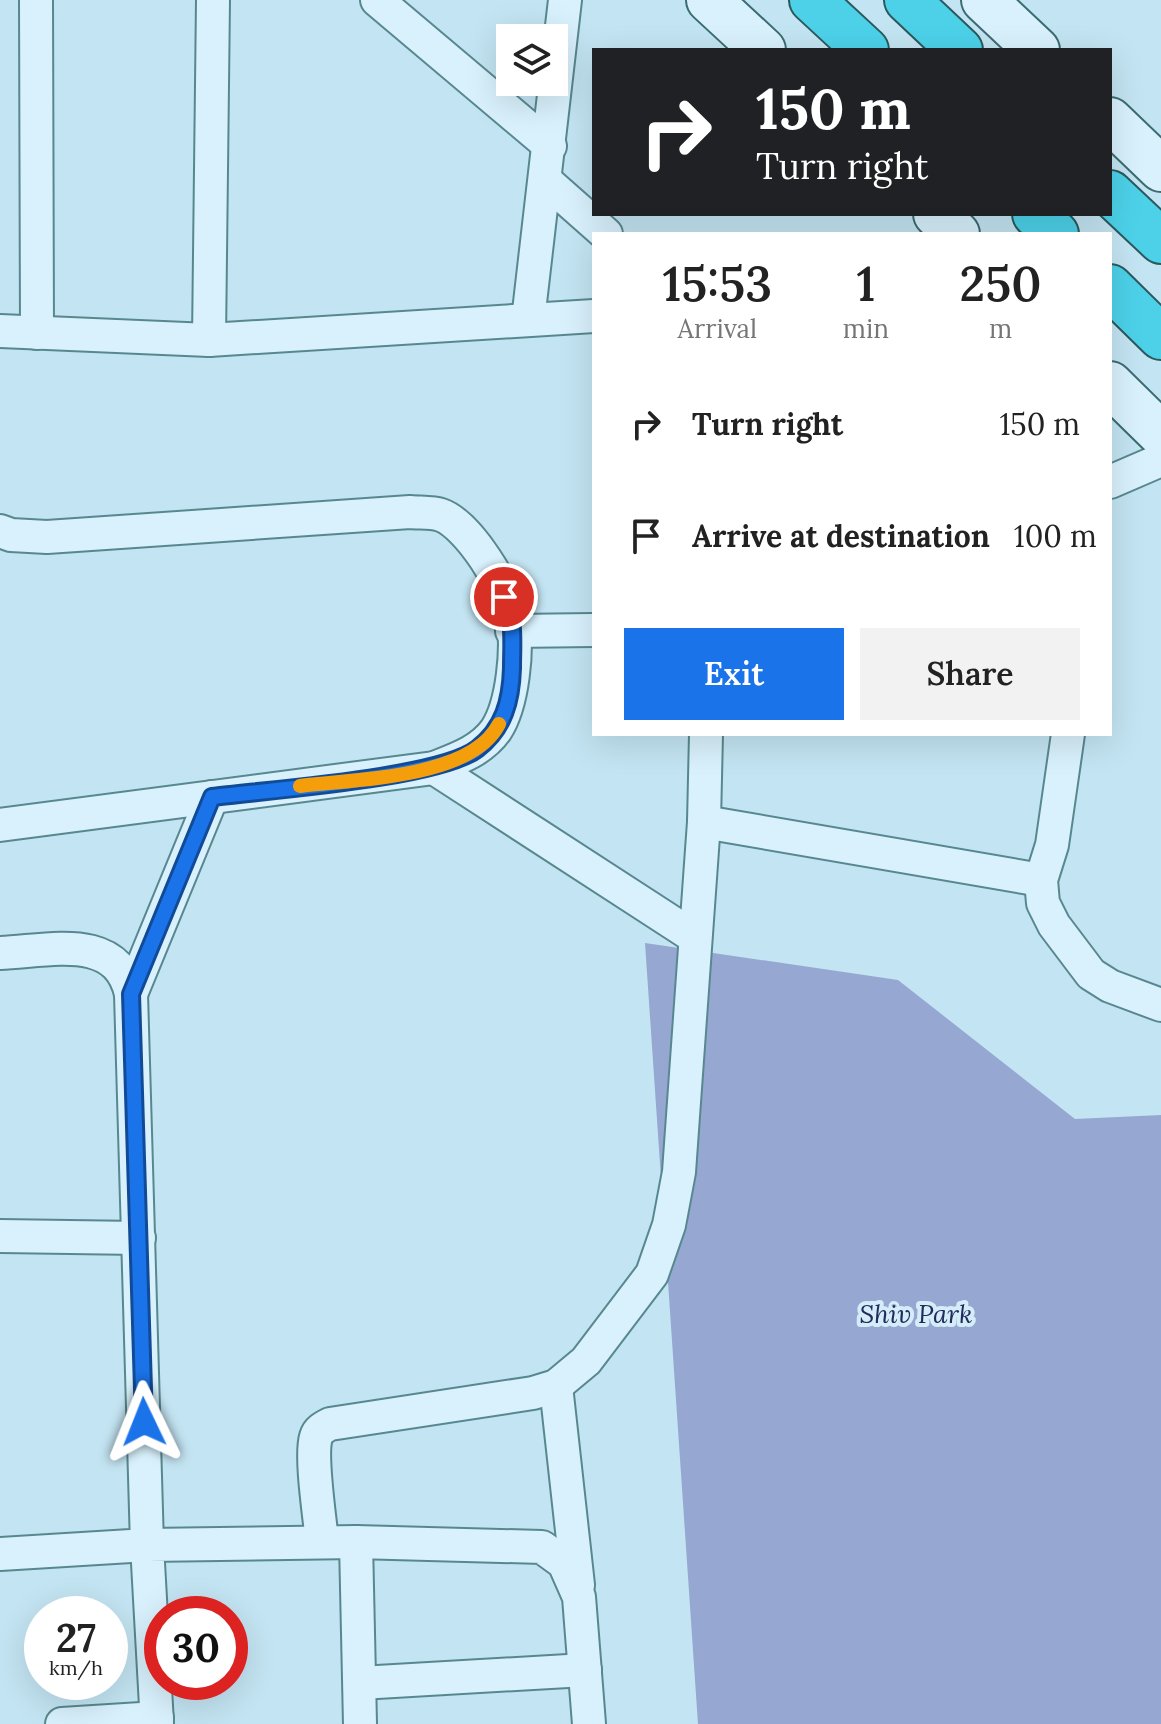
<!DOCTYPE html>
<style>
body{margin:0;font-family:Lora,serif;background:#f2f2f2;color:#222;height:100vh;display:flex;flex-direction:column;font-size:30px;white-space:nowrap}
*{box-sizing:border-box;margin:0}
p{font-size:26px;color:#767676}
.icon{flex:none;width:44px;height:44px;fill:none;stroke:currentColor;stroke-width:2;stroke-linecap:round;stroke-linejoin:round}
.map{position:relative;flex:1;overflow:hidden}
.details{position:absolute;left:592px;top:232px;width:520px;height:504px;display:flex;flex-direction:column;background:#fff;border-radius:0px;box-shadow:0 8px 32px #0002}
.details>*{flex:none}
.hud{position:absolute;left:592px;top:48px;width:520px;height:168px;border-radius:0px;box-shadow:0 8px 32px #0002;background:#202124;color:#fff;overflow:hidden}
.controls{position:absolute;left:496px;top:24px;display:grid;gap:16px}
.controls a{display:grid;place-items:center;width:72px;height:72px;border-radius:0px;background:#fff;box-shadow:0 8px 32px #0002;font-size:40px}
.speed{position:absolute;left:24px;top:1596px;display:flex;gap:16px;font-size:40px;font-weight:700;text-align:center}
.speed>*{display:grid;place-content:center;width:104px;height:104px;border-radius:50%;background:#fff;box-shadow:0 8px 32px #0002;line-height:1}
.speed small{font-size:20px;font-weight:400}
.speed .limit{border:12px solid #d22;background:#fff;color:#111}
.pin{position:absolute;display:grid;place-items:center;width:68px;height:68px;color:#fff;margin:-34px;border:4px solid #fff;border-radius:50%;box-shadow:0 2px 8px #0007}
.me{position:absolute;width:88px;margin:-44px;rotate:358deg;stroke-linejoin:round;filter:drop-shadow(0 0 6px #0008)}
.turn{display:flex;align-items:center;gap:28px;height:168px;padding:0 32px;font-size:36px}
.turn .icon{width:104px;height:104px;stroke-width:2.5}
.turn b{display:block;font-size:56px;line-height:68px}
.eta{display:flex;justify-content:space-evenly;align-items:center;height:136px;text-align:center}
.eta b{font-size:48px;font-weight:600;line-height:56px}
.action{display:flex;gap:16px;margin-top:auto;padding:16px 32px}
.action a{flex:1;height:92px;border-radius:0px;background:#1a73e8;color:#fff;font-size:32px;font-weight:600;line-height:92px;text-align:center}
.action a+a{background:#f2f2f2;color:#222}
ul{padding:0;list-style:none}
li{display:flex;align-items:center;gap:24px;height:112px;padding:0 32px}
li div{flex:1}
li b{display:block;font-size:30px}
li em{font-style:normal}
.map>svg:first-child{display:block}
.green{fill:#96a7d2}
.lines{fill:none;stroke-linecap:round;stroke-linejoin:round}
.street-casing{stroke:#58888f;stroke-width:36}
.secondary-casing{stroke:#3b6c71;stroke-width:48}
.highway-casing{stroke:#2c595c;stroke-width:48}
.street{stroke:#d8f1fc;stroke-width:32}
.secondary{stroke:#d8f1fc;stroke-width:44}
.highway{stroke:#4cd1e9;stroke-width:44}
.route-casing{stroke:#114b97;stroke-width:20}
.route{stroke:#1a73e8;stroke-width:14}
.slow{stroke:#f59e0b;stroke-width:14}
.labels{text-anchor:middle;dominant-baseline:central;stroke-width:8;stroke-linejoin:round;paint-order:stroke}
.park-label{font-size:26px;font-style:italic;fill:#222b5c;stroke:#d4edf9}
</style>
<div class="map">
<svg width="1161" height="1724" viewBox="0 0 1161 1724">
<rect width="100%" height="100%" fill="#c3e4f2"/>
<path class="green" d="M645 943 898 980 1075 1119 1161 1115V1724H698Z"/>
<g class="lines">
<defs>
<g id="street">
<path d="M36 0 37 333"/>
<path d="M377 0 550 146"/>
<path d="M546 181 606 234"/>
<path d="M528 320 565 0"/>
<path d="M0 331 209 340 594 316"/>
<path d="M209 340 213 0"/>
<path d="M1110 482 1161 460"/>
<path d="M0 531 11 535 47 537 410 512C420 513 432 512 441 515 469 525 508 589 513 618 518 649 513 704 496 730 481 751 457 759 434 768L0 825"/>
<path d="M512 631 594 630"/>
<path d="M1068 734 1052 845 1041 880 1043 903 1054 925 1091 974 1110 986 1161 1005"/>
<path d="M434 768 693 936"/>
<path d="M704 822 1041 880"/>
<path d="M0 953C50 951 117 932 131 994L147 1545 0 1554"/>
<path d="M131 994 212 797"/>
<path d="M0 1236 139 1238"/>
<path d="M556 1386 578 1585"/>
<path d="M322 1542C320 1519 310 1456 316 1437 318 1430 324 1427 330 1424L533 1393 556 1386 586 1361 652 1274 669 1225 679 1172 704 822 706 734"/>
<path d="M356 1542 360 1724"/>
<path d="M360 1683 585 1670"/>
<path d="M62 1724 157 1718"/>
<path d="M157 1724 147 1545 356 1542 542 1547 564 1563 579 1597 589 1724"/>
</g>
<g id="secondary">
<path d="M709 0 763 50"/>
<path d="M984 0 1037 50"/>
<path d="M1110 120 1161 169"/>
<path d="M936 214 957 234"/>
<path d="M1110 384 1161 434"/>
</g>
<g id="highway">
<path d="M812 0 866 50"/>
<path d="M907 0 960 50"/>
<path d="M1110 193 1161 241"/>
<path d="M1035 214 1056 234"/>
<path d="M1110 287 1161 337"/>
</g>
</defs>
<use href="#street" class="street-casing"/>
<use href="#secondary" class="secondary-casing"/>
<use href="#highway" class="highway-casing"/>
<use href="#street" class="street"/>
<use href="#secondary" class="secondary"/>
<use href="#highway" class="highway"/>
</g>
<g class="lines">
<defs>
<path id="route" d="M144 1422 131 994 212 797C267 790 439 778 477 749 504 728 511 701 512 668 512 642 515 621 504 597"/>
</defs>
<use href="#route" class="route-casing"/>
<use href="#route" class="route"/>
<path class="slow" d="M300 786C354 779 471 779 499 724"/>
</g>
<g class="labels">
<g class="park-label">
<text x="916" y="1313">Shiv Park</text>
</g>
</g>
</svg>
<div class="controls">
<a><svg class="icon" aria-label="layers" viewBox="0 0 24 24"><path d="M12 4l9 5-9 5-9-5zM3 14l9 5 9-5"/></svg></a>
</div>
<div class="speed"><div>27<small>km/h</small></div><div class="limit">30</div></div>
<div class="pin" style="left:504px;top:597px;background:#d93025"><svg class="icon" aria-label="arrive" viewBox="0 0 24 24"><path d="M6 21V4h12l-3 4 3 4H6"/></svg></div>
<svg class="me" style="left:144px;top:1422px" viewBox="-20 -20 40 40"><path d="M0-17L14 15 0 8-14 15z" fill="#1a73e8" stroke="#fff" stroke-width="4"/></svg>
<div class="hud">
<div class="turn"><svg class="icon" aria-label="right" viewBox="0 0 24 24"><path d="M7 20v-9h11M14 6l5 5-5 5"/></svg><div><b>150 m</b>Turn right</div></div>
</div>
<section class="details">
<div class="eta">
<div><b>15:53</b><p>Arrival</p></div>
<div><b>1</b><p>min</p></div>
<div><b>250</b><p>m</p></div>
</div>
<ul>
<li><svg class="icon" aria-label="right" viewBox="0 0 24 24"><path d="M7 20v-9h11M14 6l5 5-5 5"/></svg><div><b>Turn right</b></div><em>150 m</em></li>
<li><svg class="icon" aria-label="arrive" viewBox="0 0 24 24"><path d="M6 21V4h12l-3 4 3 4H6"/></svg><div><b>Arrive at destination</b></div><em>100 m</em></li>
</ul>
<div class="action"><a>Exit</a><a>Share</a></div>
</section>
</div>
